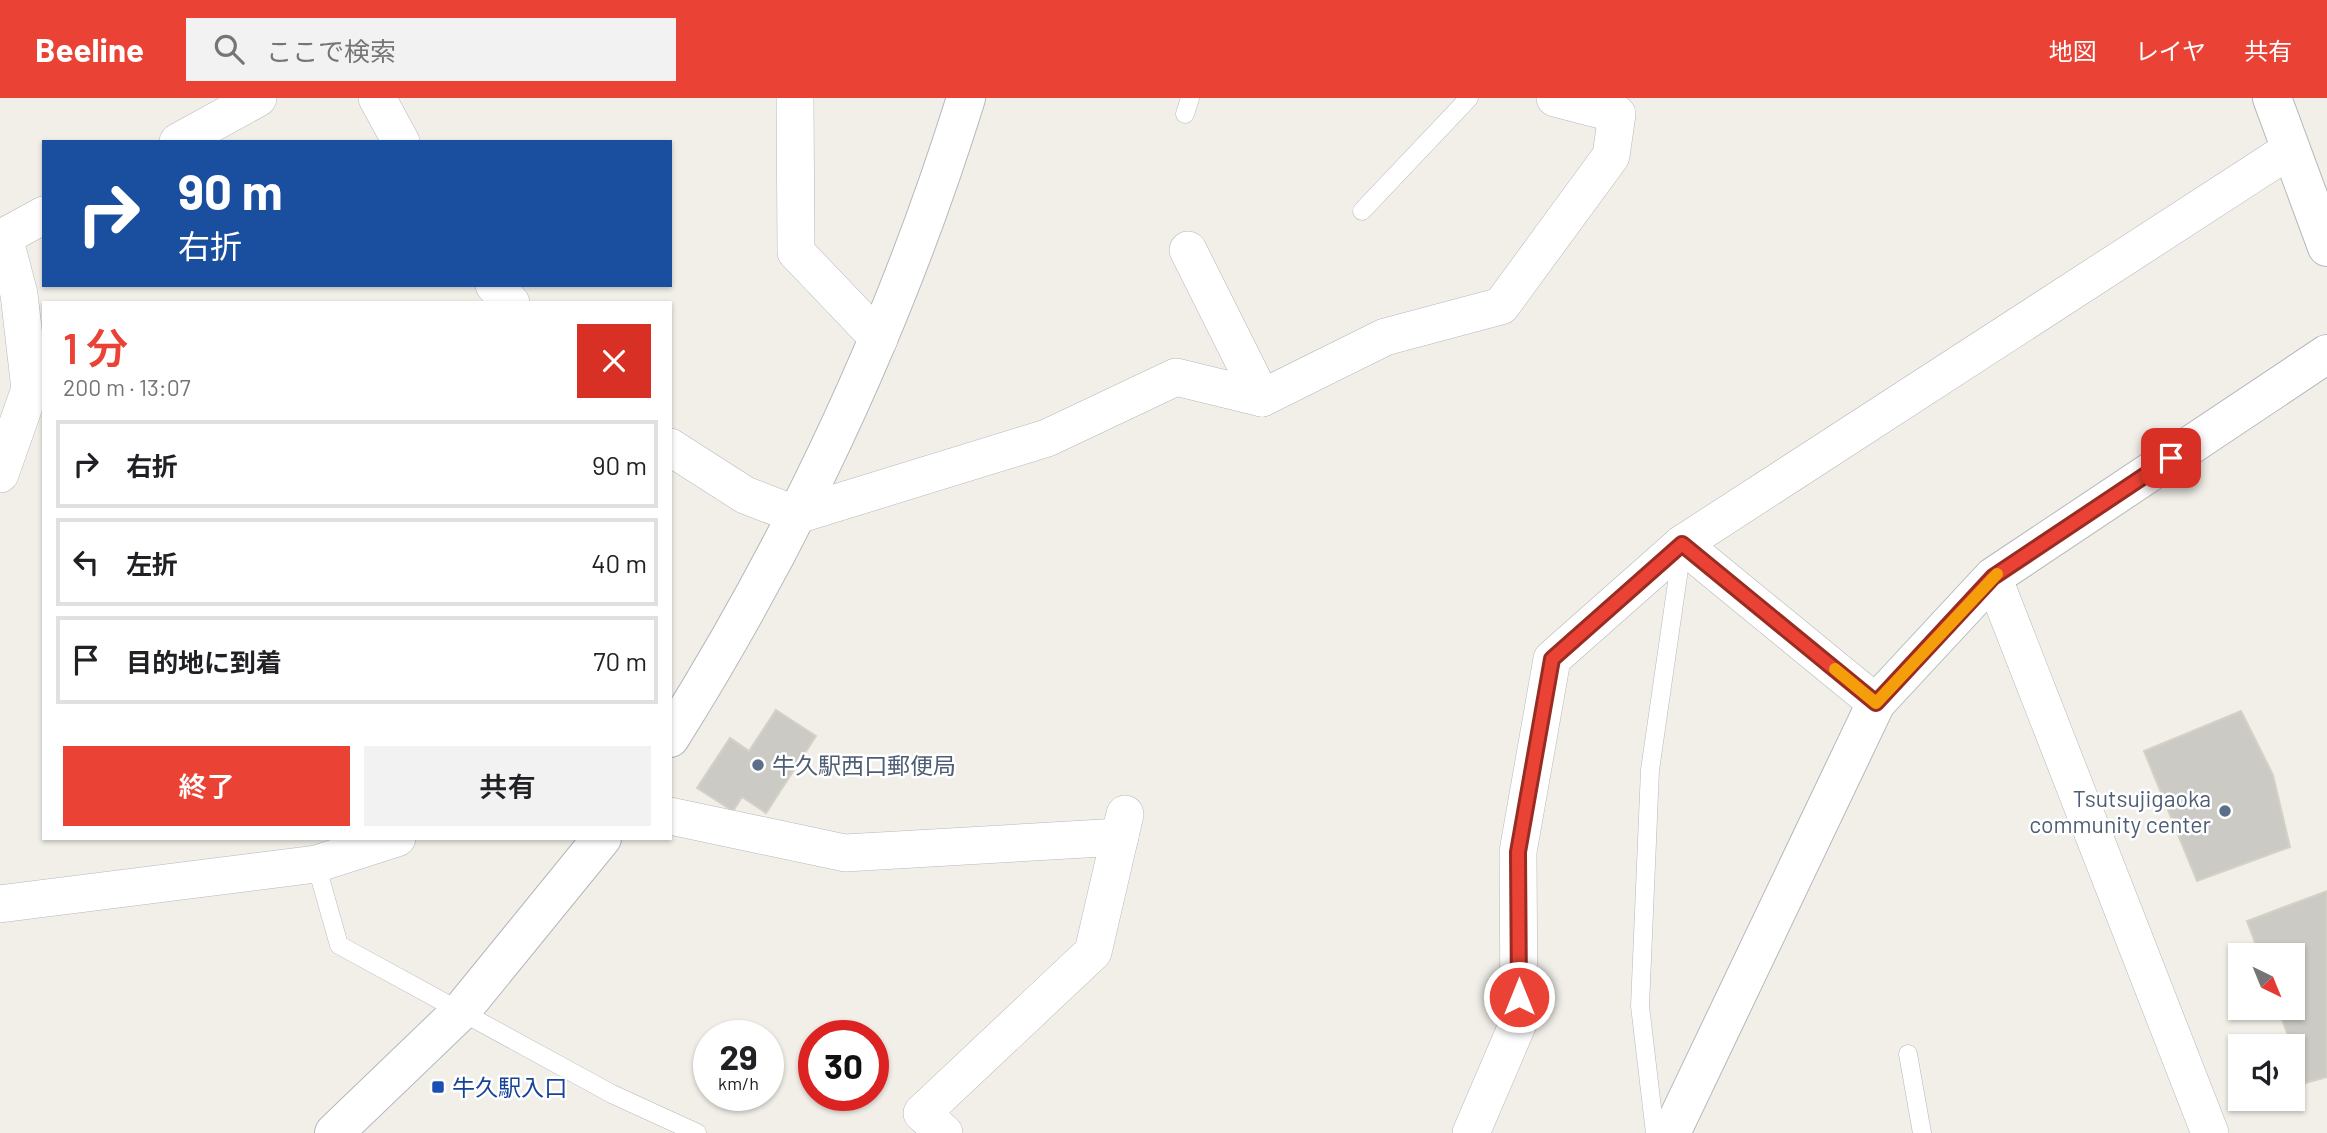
<!DOCTYPE html>
<html lang="ja">
<meta charset="utf-8">
<style>
body{margin:0;font-family:Barlow,"Noto Sans JP",sans-serif;background:#f2f2f2;color:#202124;height:100vh;display:flex;flex-direction:column;font-size:26px;white-space:nowrap}
*{box-sizing:border-box;margin:0}
p{font-size:23px;color:#757577}
.icon{flex:none;width:38px;height:38px;fill:none;stroke:currentColor;stroke-width:2;stroke-linecap:round;stroke-linejoin:round}
.map{position:relative;flex:1;overflow:hidden}
.details{position:absolute;left:42px;top:203px;width:630px;height:539px;display:flex;flex-direction:column;background:#fff;border-radius:0px;box-shadow:0 2px 5px #0004}
.details>*{flex:none}
.top-card{position:absolute;left:42px;top:42px;width:630px;height:147px;border-radius:0px;box-shadow:0 2px 5px #0004;background:#1a4fa0;color:#fff;overflow:hidden}
.needle{width:46px;rotate:137deg}
.tools{position:absolute;left:2228px;top:845px;display:grid;gap:14px}
.tools a{display:grid;place-items:center;width:77px;height:77px;border-radius:0px;background:#fff;box-shadow:0 2px 5px #0004;font-size:35px}
.speed{position:absolute;left:693px;top:922px;display:flex;gap:14px;font-size:35px;font-weight:700;text-align:center}
.speed>*{display:grid;place-content:center;width:91px;height:91px;border-radius:50%;background:#fff;box-shadow:0 2px 5px #0004;line-height:1}
.speed small{font-size:18px;font-weight:400}
.speed .limit{border:10px solid #d22;background:#fff;color:#111}
.pin{position:absolute;display:grid;place-items:center;width:60px;height:60px;color:#fff;margin:-30px;border-radius:14px;box-shadow:0 4px 10px #0006}
.me{position:absolute;width:77px;margin:-38px;rotate:0deg;stroke-linejoin:round;filter:drop-shadow(0 0 5px #0008)}
.turn{display:flex;align-items:center;gap:24px;height:147px;padding:0 21px;font-size:32px}
.turn .icon{width:91px;height:91px;stroke-width:2.5}
.turn b{display:block;font-size:49px;line-height:60px}
.round{display:grid;place-items:center;flex:none;width:74px;height:74px;border-radius:0px;background:#f2f2f2}
.headline{display:flex;align-items:center;justify-content:space-between;height:119px;padding:0 21px}
h1{font-size:42px;font-weight:600;line-height:52px;color:#ea4335}
.button{display:flex;gap:14px;margin-top:auto;padding:14px 21px}
.button a{flex:1;height:80px;border-radius:0px;background:#ea4335;color:#fff;font-size:28px;font-weight:600;line-height:80px;text-align:center}
.button a+a{background:#f2f2f2;color:#202124}
ul{padding:0;list-style:none}
li{display:flex;align-items:center;gap:21px;height:88px;margin:0 14px 10px;padding:0 7px;border:4px solid #e0e0e0;border-radius:0px}
li div{flex:1}
li b{display:block;font-size:26px}
li em{font-style:normal}
header{display:flex;align-items:center;gap:42px;box-sizing:border-box;height:98px;padding:0 35px;background:#ea4335;color:#fff}
header strong{font-size:33px}
nav{display:flex;gap:38px;margin-inline-start:auto;font-size:24px}
.search{width:490px;height:63px;background:#f2f2f2;display:flex;align-items:center;gap:18px;box-sizing:border-box;padding:0 24px;border-radius:0px;color:#757577;font-size:26px}
.map>svg:first-child{display:block}
.building{fill:#cccac5;stroke:#d6d1c6;stroke-width:2}
.lines{fill:none;stroke-linecap:round;stroke-linejoin:round}
.service-casing{stroke:#b5b8bc;stroke-width:19}
.minor-casing{stroke:#b5b8bc;stroke-width:38}
.tertiary-casing{stroke:#b5b8bc;stroke-width:40}
.service{stroke:#fff;stroke-width:18}
.minor{stroke:#fff;stroke-width:37}
.tertiary{stroke:#fff;stroke-width:38}
.route-casing{stroke:#982c22;stroke-width:18}
.route{stroke:#ea4335;stroke-width:12}
.slow{stroke:#f59e0b;stroke-width:12}
.service-dot{fill:#5c6f8a;stroke:#fff;stroke-width:2.5}
.transit-dot{fill:#1a4fb4;stroke:#fff;stroke-width:2.5}
.labels{text-anchor:middle;dominant-baseline:central;stroke-width:5;stroke-linejoin:round;paint-order:stroke}
.service-label{font-size:23px;fill:#4e5e75;stroke:#fff;text-anchor:start}
.transit-label{font-size:23px;fill:#164399;stroke:#fff;text-anchor:start}
</style>
<header>
<strong>Beeline</strong>
<div class="search"><svg class="icon" aria-label="search" viewBox="0 0 24 24"><circle cx="10" cy="10" r="6"/><path d="M15 15l6 6"/></svg>ここで検索</div>
<nav><a>地図</a><a>レイヤ</a><a>共有</a></nav>
</header>
<div class="map">
<svg width="2327" height="1035" viewBox="0 0 2327 1035">
<rect width="100%" height="100%" fill="#f1efe8"/>
<g class="building">
<path d="M776 612 816 638 766 715 742 699 733 713 697 690 730 640 749 653Z"/>
<path d="M2241 613 2273 677 2290 749 2197 783 2144 653Z"/>
<path d="M2327 793V979L2305 985 2278 910H2292V858H2260L2247 823Z"/>
</g>
<g class="lines">
<defs>
<g id="service">
<path d="M1185 16 1190 0"/>
<path d="M1362 113 1469 0"/>
<path d="M316 766 339 847 612 996 697 1035"/>
<path d="M1908 956 1922 1035"/>
<path d="M1655 1035 1640 908 1650 672 1682 450"/>
</g>
<g id="minor">
<path d="M377 0 401 44"/>
<path d="M795 0 796 154 879 241"/>
<path d="M178 44 258 0"/>
<path d="M0 141 44 117"/>
<path d="M1188 152 1262 300 1385 239 1501 208 1611 58 1617 16 1555 0"/>
<path d="M494 187 511 205"/>
<path d="M670 349 745 397 797 417 1047 340 1176 279 1262 300"/>
<path d="M0 376 30 291 19 196 4 139"/>
<path d="M1682 446 1876 605"/>
<path d="M1993 479 2210 1035"/>
<path d="M670 718 845 755 1120 739"/>
<path d="M0 806 316 766 397 740"/>
<path d="M944 1035 922 1015 1093 854 1125 716"/>
<path d="M1471 1035 1519 923 1518 754 1552 561 1682 446 2291 51"/>
</g>
<g id="tertiary">
<path d="M2272 0 2327 149"/>
<path d="M670 640C795 441 896 225 966 0"/>
<path d="M334 1035 462 912 602 740"/>
<path d="M1671 1035 1876 605 1993 479 2327 256"/>
</g>
</defs>
<use href="#service" class="service-casing"/>
<use href="#minor" class="minor-casing"/>
<use href="#tertiary" class="tertiary-casing"/>
<use href="#service" class="service"/>
<use href="#minor" class="minor"/>
<use href="#tertiary" class="tertiary"/>
</g>
<g class="lines">
<defs>
<path id="route" d="M1519 899 1518 754 1552 561 1682 446 1876 605 1993 479 2171 360"/>
</defs>
<use href="#route" class="route-casing"/>
<use href="#route" class="route"/>
<path class="slow" d="M1835 571 1876 605 1997 476"/>
</g>
<g class="service-dot">
<circle cx="758" cy="667" r="7"/>
<circle cx="2225" cy="713" r="7"/>
</g>
<rect class="transit-dot" x="431" y="982" width="14" height="14" rx="3.5"/>
<g class="labels">
<g class="service-label">
<text x="772" y="667">牛久駅西口郵便局</text>
<text x="2211" y="700" text-anchor="end">Tsutsujigaoka<tspan x="2211" dy="26">community center</tspan></text>
</g>
<g class="transit-label">
<text x="452" y="989">牛久駅入口</text>
</g>
</g>
</svg>
<div class="tools">
<a><svg class="needle" viewBox="-14 -14 28 28"><path d="M0-13l5 13h-10z" fill="#e53935"/><path d="M0 13l5-13h-10z" fill="#757577"/></svg></a>
<a><svg class="icon" aria-label="sound" viewBox="0 0 24 24"><path d="M4 9h4l5-4v14l-5-4H4zM17 9q2 3 0 6"/></svg></a>
</div>
<div class="speed"><div>29<small>km/h</small></div><div class="limit">30</div></div>
<div class="pin" style="left:2171px;top:360px;background:#d93025"><svg class="icon" aria-label="arrive" viewBox="0 0 24 24"><path d="M6 21V4h12l-3 4 3 4H6"/></svg></div>
<svg class="me" style="left:1519px;top:899px" viewBox="-20 -20 40 40"><circle r="17" fill="#ea4335" stroke="#fff" stroke-width="3"/><path d="M0-11L8 9 0 5-8 9z" fill="#fff"/></svg>
<div class="top-card">
<div class="turn"><svg class="icon" aria-label="right" viewBox="0 0 24 24"><path d="M7 20v-9h11M14 6l5 5-5 5"/></svg><div><b>90 m</b>右折</div></div>
</div>
<section class="details">
<div class="headline"><div><h1>1 分</h1><p>200 m · 13:07</p></div><a class="round" style="background:#d93025;color:#fff"><svg class="icon" aria-label="close" viewBox="0 0 24 24"><path d="M6 6l12 12M18 6L6 18"/></svg></a></div>
<ul>
<li><svg class="icon" aria-label="right" viewBox="0 0 24 24"><path d="M7 20v-9h11M14 6l5 5-5 5"/></svg><div><b>右折</b></div><em>90 m</em></li>
<li><svg class="icon" aria-label="left" viewBox="0 0 24 24"><path d="M17 20v-9H6M10 6l-5 5 5 5"/></svg><div><b>左折</b></div><em>40 m</em></li>
<li><svg class="icon" aria-label="arrive" viewBox="0 0 24 24"><path d="M6 21V4h12l-3 4 3 4H6"/></svg><div><b>目的地に到着</b></div><em>70 m</em></li>
</ul>
<div class="button"><a>終了</a><a>共有</a></div>
</section>
</div>
